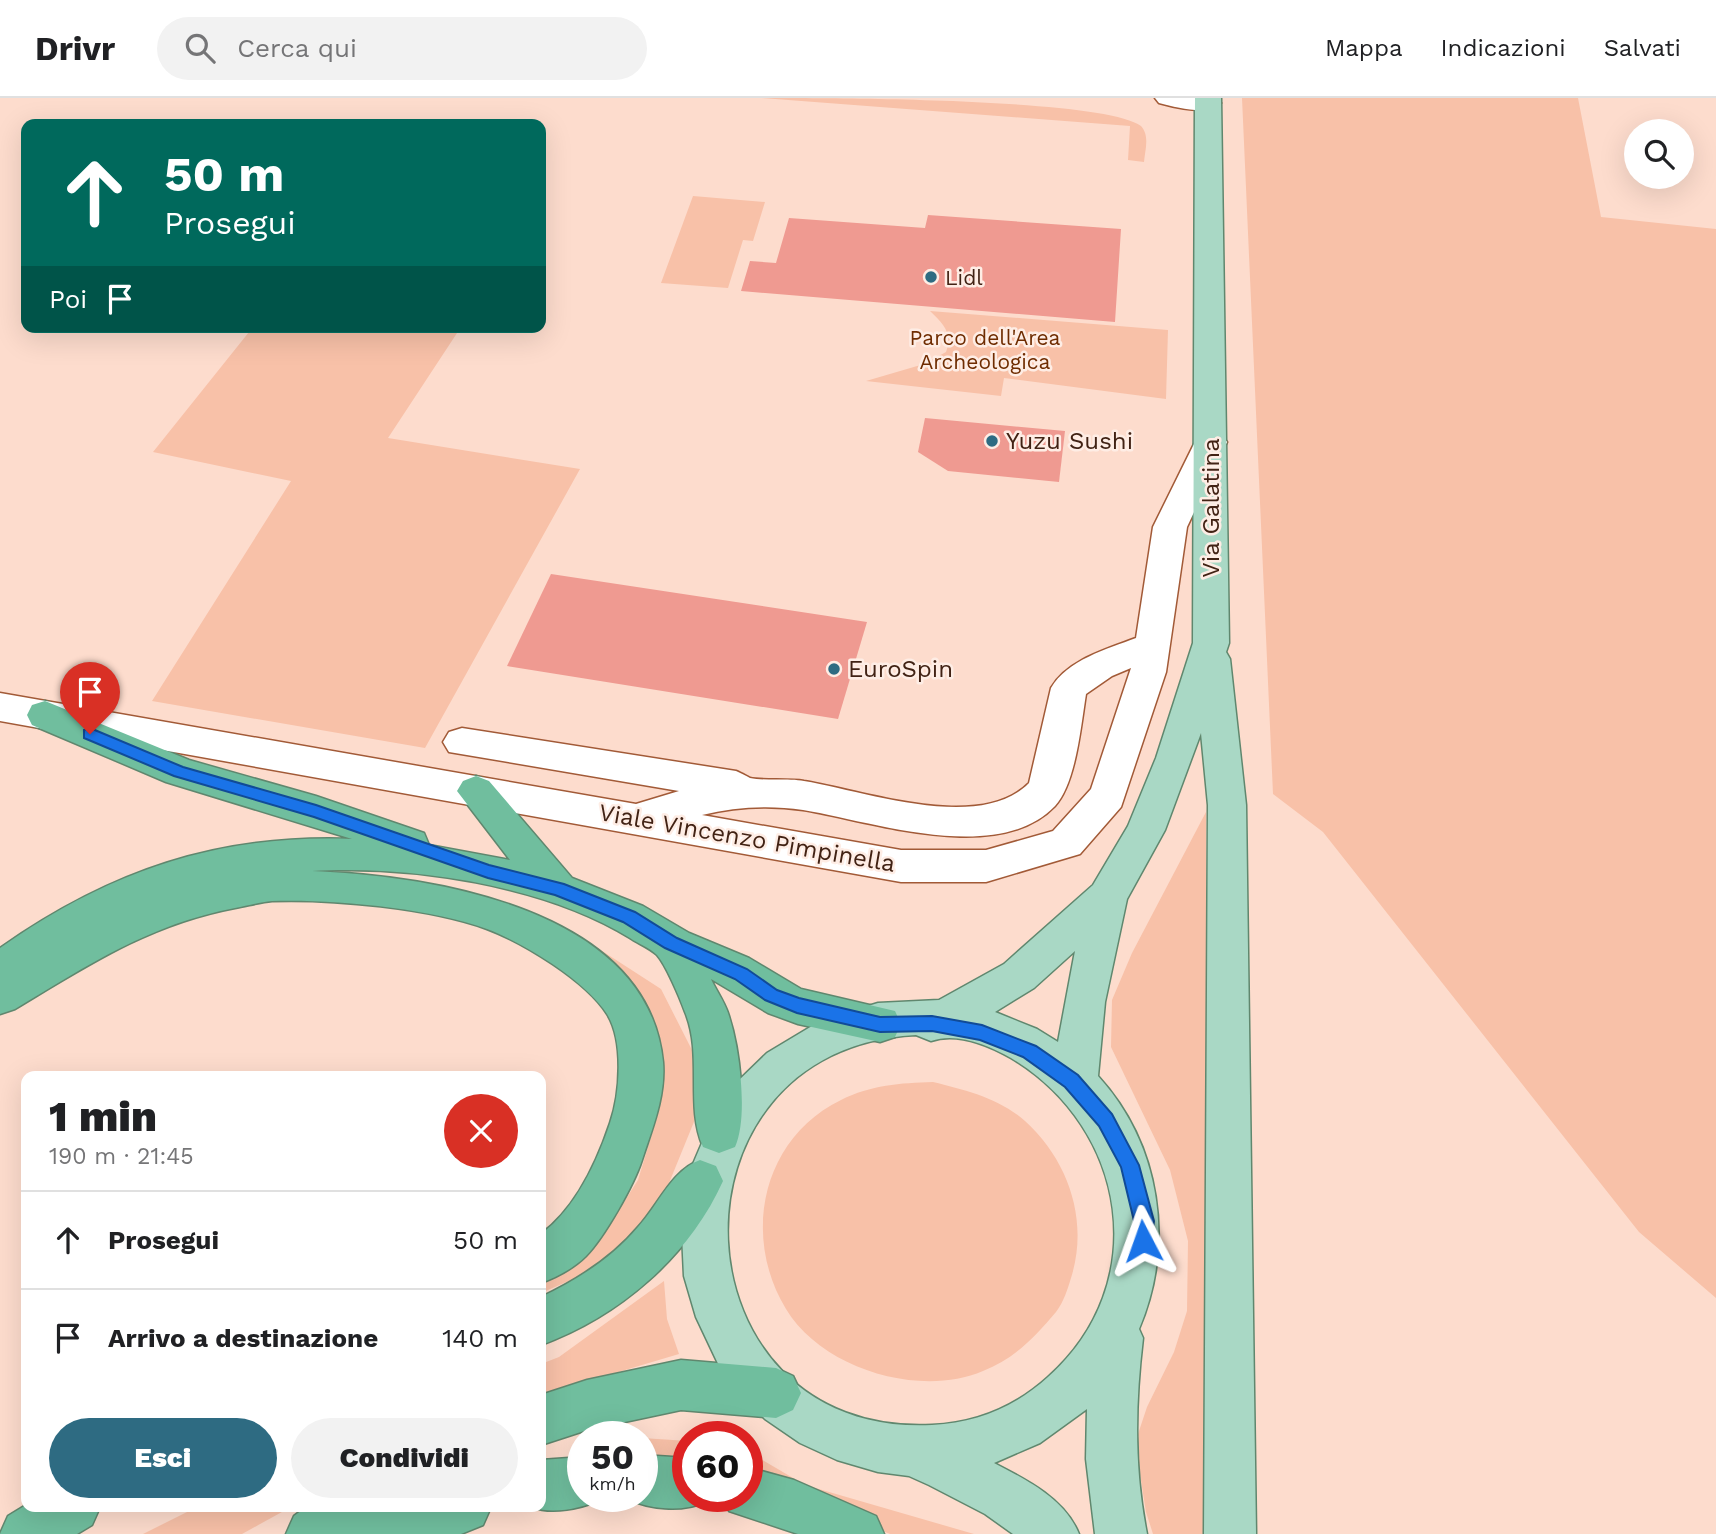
<!DOCTYPE html>
<html lang="it">
<meta charset="utf-8">
<style>
body{margin:0;font-family:"Work Sans",sans-serif;background:#f2f2f2;color:#202124;height:100vh;display:flex;flex-direction:column;font-size:26px;white-space:nowrap}
*{box-sizing:border-box;margin:0}
p{font-size:23px;color:#757577}
.icon{flex:none;width:38px;height:38px;fill:none;stroke:currentColor;stroke-width:2;stroke-linecap:round;stroke-linejoin:round}
.map{position:relative;flex:1;overflow:hidden}
.drawer{position:absolute;left:21px;top:973px;width:525px;height:441px;display:flex;flex-direction:column;background:#fff;border-radius:14px;box-shadow:0 7px 28px #0002}
.drawer>*{flex:none}
.top-card{position:absolute;left:21px;top:21px;width:525px;height:214px;border-radius:14px;box-shadow:0 7px 28px #0002;background:#00695c;color:#fff;overflow:hidden}
.tools{position:absolute;left:1624px;top:21px;display:grid;gap:14px}
.tools a{display:grid;place-items:center;width:70px;height:70px;border-radius:50%;background:#fff;box-shadow:0 7px 28px #0002;font-size:35px}
.speed{position:absolute;left:567px;top:1323px;display:flex;gap:14px;font-size:35px;font-weight:700;text-align:center}
.speed>*{display:grid;place-content:center;width:91px;height:91px;border-radius:50%;background:#fff;box-shadow:0 7px 28px #0002;line-height:1}
.speed small{font-size:18px;font-weight:400}
.speed .limit{border:10px solid #d22;background:#fff;color:#111}
.pin{position:absolute;display:grid;place-items:center;width:60px;height:60px;color:#fff;margin:-72px -30px;border-radius:50% 50% 50% 0;rotate:-45deg;box-shadow:0 0 7px #0007}
.pin .icon{rotate:45deg}
.me{position:absolute;width:77px;margin:-38px;rotate:356deg;stroke-linejoin:round;filter:drop-shadow(0 0 5px #0008)}
.turn{display:flex;align-items:center;gap:24px;height:147px;padding:0 28px;font-size:32px}
.turn .icon{width:91px;height:91px;stroke-width:2.5}
.turn b{display:block;font-size:49px;line-height:60px}
.then{display:flex;align-items:center;height:66px;padding:0 28px;background:#0003;gap:14px;font-size:26px}
.round{display:grid;place-items:center;flex:none;width:74px;height:74px;border-radius:37px;background:#f2f2f2}
.summary{display:flex;align-items:center;justify-content:space-between;height:119px;padding:0 28px}
h1{font-size:42px;font-weight:800;line-height:52px}
.button{display:flex;gap:14px;margin-top:auto;padding:14px 28px}
.button a{flex:1;height:80px;border-radius:42px;background:#2e6b82;color:#fff;font-size:28px;font-weight:800;line-height:80px;text-align:center}
.button a+a{background:#f2f2f2;color:#202124}
ul{padding:0;list-style:none}
li{display:flex;align-items:center;gap:21px;height:98px;padding:0 28px;border-top:2px solid #e0e0e0}
li div{flex:1}
li b{display:block;font-size:26px}
li em{font-style:normal}
header{display:flex;align-items:center;gap:42px;box-sizing:border-box;height:98px;padding:0 35px;background:#fff;border-bottom:2px solid #e0e0e0}
header strong{font-size:33px}
nav{display:flex;gap:38px;margin-inline-start:auto;font-size:24px}
.search{width:490px;height:63px;background:#f2f2f2;display:flex;align-items:center;gap:18px;box-sizing:border-box;padding:0 24px;border-radius:38px;color:#757577;font-size:26px}
.map>svg:first-child{display:block}
.green{fill:#f8c1a8}
.building{fill:#ef9a91}
.lines{fill:none;stroke-linecap:round;stroke-linejoin:round}
.minor-casing{stroke:#a25a37;stroke-width:3}
.major-casing{stroke:#60876e;stroke-width:3}
.highway-casing{stroke:#60876e;stroke-width:3}
.minor{fill:#fff;fill-rule:evenodd}
.major{fill:#a9d8c5;fill-rule:evenodd}
.highway{fill:#70be9e;fill-rule:evenodd}
.route{fill:#1a73e8;stroke:#114b97;stroke-width:2}
.poi-dot{fill:#2e6b82;stroke:#feede5;stroke-width:2.5}
.labels{text-anchor:middle;dominant-baseline:central;stroke-width:5;stroke-linejoin:round;paint-order:stroke}
.far-poi-label{font-size:21px;fill:#412214;stroke:#feede5;text-anchor:start}
.far-park-label{font-size:21px;fill:#6f2c01;stroke:#feede5}
.poi-label{font-size:24px;fill:#412214;stroke:#feede5;text-anchor:start}
.street-label{font-size:24px;fill:#412214;stroke:#feede5}
</style>
<header>
<strong>Drivr</strong>
<div class="search"><svg class="icon" aria-label="search" viewBox="0 0 24 24"><circle cx="10" cy="10" r="6"/><path d="M15 15l6 6"/></svg>Cerca qui</div>
<nav><a>Mappa</a><a>Indicazioni</a><a>Salvati</a></nav>
</header>
<div class="map">
<svg width="1716" height="1436" viewBox="0 0 1716 1436">
<rect width="100%" height="100%" fill="#fddccd"/>
<g class="green">
<path d="M762 0C827 0 1104 0 1141 28 1150 38 1145 52 1144 64L1128 62 1130 28Z"/>
<path d="M1242 0H1578L1601 119 1716 131V1200L1639 1134 1323 734 1273 696Z"/>
<path d="M693 98 765 104 753 143 743 142 728 190 661 185Z"/>
<path d="M930 213 1168 232 1166 301 1004 280 1001 298 866 283 924 266 946 254C953 236 944 226 930 213Z"/>
<path d="M253 229H461L388 340 580 371 425 650 152 603 291 383 153 354Z"/>
<path d="M1206 714V1436H1153L1146 1414 1135 1345 1147 1309 1174 1254 1187 1213 1188 1143 1170 1072 1111 949 1112 902 1132 855Z"/>
<path d="M596 849 661 891 693 954 698 1014 667 1090 635 1139 585 1176 541 1195V1184L601 1140 638 1082 660 1009V953L634 890Z"/>
<path d="M933 984C965 992 999 1000 1025 1023 1069 1063 1089 1123 1071 1180 1067 1193 1064 1203 1056 1214 1035 1239 1014 1261 983 1273 920 1300 822 1271 786 1211 742 1139 761 1041 841 1002 871 987 900 985 933 984Z"/>
<path d="M664 1183 667 1221 679 1256 541 1297V1266L559 1259Z"/>
<path d="M642 1340 688 1343V1366L642 1360Z"/>
<path d="M747 1353 805 1387 974 1436H890L747 1378Z"/>
<path d="M197 1409H291L242 1436H143Z"/>
</g>
<g class="building">
<path d="M928 117 1121 131 1115 224 741 193 750 163 776 165 789 120 925 130Z"/>
<path d="M925 320 1065 333 1059 384 948 373 918 354Z"/>
<path d="M551 476 867 524 838 621 507 568Z"/>
</g>
<g class="lines">
<defs>
<g id="minor">
<path d="M1155 0H1217L1221 5 1217 10C1199 15 1177 10 1159 5Z"/>
<path d="M1211 334 1222 337 1227 344 1187 429 1166 574 1121 709 1080 756 986 784H901L0 623V595L636 706 679 693 449 654 443 644 449 634 462 630 736 673C741 675 746 678 750 680 763 683 789 680 804 683 865 693 980 735 1029 685L1051 590C1067 562 1107 551 1136 540L1153 429 1195 344 1200 337ZM1131 570 1091 691 1053 733 986 752H901L702 717C735 709 769 707 803 712 871 723 998 768 1055 708 1076 685 1081 627 1086 596L1112 578Z"/>
</g>
<path id="major" d="M1195 0H1221L1229 545 1226 554 1230 561 1246 707 1256 1436H1204L1208 707 1201 635 1165 732 1127 801 1105 904 1098 978C1161 1047 1175 1146 1139 1231L1143 1240C1135 1307 1134 1370 1147 1436H1095L1086 1361 1087 1311 1040 1345 994 1365C1027 1382 1065 1401 1079 1436H1013L985 1416 929 1387 909 1378 878 1374 837 1362 800 1345 765 1321 722 1274 696 1219 684 1178 681 1115 690 1073 713 1019 737 984 767 955 822 922 878 905 939 902 1004 866 1093 787 1128 728 1156 660 1193 545ZM1075 853 1058 944 1037 931 995 914 1034 890ZM916 937 931 943C957 934 988 947 1011 960 1128 1030 1153 1186 1048 1279 1015 1309 977 1325 932 1327 671 1340 654 950 916 937Z"/>
<g id="highway">
<path d="M45 603 189 662 316 698 424 735 429 747 510 762 457 693 463 683 476 678 489 683 572 780 643 808 689 835 749 860 801 891 895 913 901 926 895 939 880 944 798 926 768 915 711 881C716 892 724 903 728 915 739 947 749 1018 735 1049L719 1055 703 1049C685 1008 703 957 685 914 680 900 666 867 657 857 650 850 637 845 630 840 544 787 411 767 312 773 433 778 648 811 663 964 666 998 652 1031 642 1062 634 1087 604 1140 586 1158 574 1170 557 1179 541 1185V1136C575 1111 597 1064 610 1025 620 996 624 943 607 916 586 883 524 845 487 831 429 810 333 801 272 803 260 804 247 808 235 810 150 826 88 867 15 911L0 916V850C110 773 217 736 352 741L166 684 32 627 27 617 32 607Z"/>
<path d="M700 1062 716 1068 723 1083C689 1159 618 1219 541 1247V1199C577 1182 612 1160 638 1129 659 1106 671 1073 700 1062Z"/>
<path d="M681 1262 776 1270 793 1278 801 1295 793 1312 776 1320 681 1312 587 1332 541 1347V1297L587 1282Z"/>
<path d="M642 1357 688 1360V1398H708L706 1404C680 1415 650 1411 624 1400L642 1398Z"/>
<path d="M583 1359V1398H603L601 1402C581 1410 553 1417 532 1409H541V1362Z"/>
<path d="M747 1369 794 1382 876 1418 884 1436H798L729 1413 723 1398H747Z"/>
<path d="M26 1407V1409H100L92 1427 77 1436H0L8 1418Z"/>
<path d="M306 1409H375L373 1414 386 1409H491L483 1427 461 1436H286L294 1418Z"/>
</g>
</defs>
<use href="#minor" class="minor-casing"/>
<use href="#major" class="major-casing"/>
<use href="#highway" class="highway-casing"/>
<use href="#minor" class="minor"/>
<use href="#major" class="major"/>
<use href="#highway" class="highway"/>
</g>
<path class="route" d="M90 630 183 669 316 707 489 767 564 786 635 814 677 840 747 871 777 892 799 900 880 919 932 918 982 927 1036 948 1078 977 1112 1016 1139 1067 1154 1123 1150 1149 1143 1152 1136 1149 1134 1123 1121 1069 1099 1028 1065 989 1023 959 980 942 932 933 880 934 797 915 765 902 735 881 665 850 623 824 555 797 488 780 314 719 174 678 84 640V632Z"/>
<g class="poi-dot">
<circle cx="931" cy="179" r="7"/>
<circle cx="992" cy="343" r="7"/>
<circle cx="834" cy="571" r="7"/>
</g>
<g class="labels">
<g class="far-poi-label">
<text x="945" y="179">Lidl</text>
</g>
<g class="far-park-label">
<text x="985" y="239">Parco dell'Area<tspan x="985" dy="24">Archeologica</tspan></text>
</g>
<g class="poi-label">
<text x="1006" y="343">Yuzu Sushi</text>
<text x="848" y="571">EuroSpin</text>
</g>
<g class="street-label">
<text transform="translate(1211 410) rotate(-90)">Via Galatina</text>
<text transform="translate(747 740) rotate(10)">Viale Vincenzo Pimpinella</text>
</g>
</g>
</svg>
<div class="tools">
<a><svg class="icon" aria-label="search" viewBox="0 0 24 24"><circle cx="10" cy="10" r="6"/><path d="M15 15l6 6"/></svg></a>
</div>
<div class="speed"><div>50<small>km/h</small></div><div class="limit">60</div></div>
<div class="pin" style="left:90px;top:636px;background:#d93025"><svg class="icon" aria-label="arrive" viewBox="0 0 24 24"><path d="M6 21V4h12l-3 4 3 4H6"/></svg></div>
<svg class="me" style="left:1143px;top:1143px" viewBox="-20 -20 40 40"><path d="M0-17L14 15 0 8-14 15z" fill="#1a73e8" stroke="#fff" stroke-width="4"/></svg>
<div class="top-card">
<div class="turn"><svg class="icon" aria-label="ahead" viewBox="0 0 24 24"><path d="M12 20V5M6 11l6-6 6 6"/></svg><div><b>50 m</b>Prosegui</div></div>
<div class="then">Poi<svg class="icon" aria-label="arrive" viewBox="0 0 24 24"><path d="M6 21V4h12l-3 4 3 4H6"/></svg></div>
</div>
<section class="drawer">
<div class="summary"><div><h1>1 min</h1><p>190 m · 21:45</p></div><a class="round" style="background:#d93025;color:#fff"><svg class="icon" aria-label="close" viewBox="0 0 24 24"><path d="M6 6l12 12M18 6L6 18"/></svg></a></div>
<ul>
<li><svg class="icon" aria-label="ahead" viewBox="0 0 24 24"><path d="M12 20V5M6 11l6-6 6 6"/></svg><div><b>Prosegui</b></div><em>50 m</em></li>
<li><svg class="icon" aria-label="arrive" viewBox="0 0 24 24"><path d="M6 21V4h12l-3 4 3 4H6"/></svg><div><b>Arrivo a destinazione</b></div><em>140 m</em></li>
</ul>
<div class="button"><a>Esci</a><a>Condividi</a></div>
</section>
</div>
